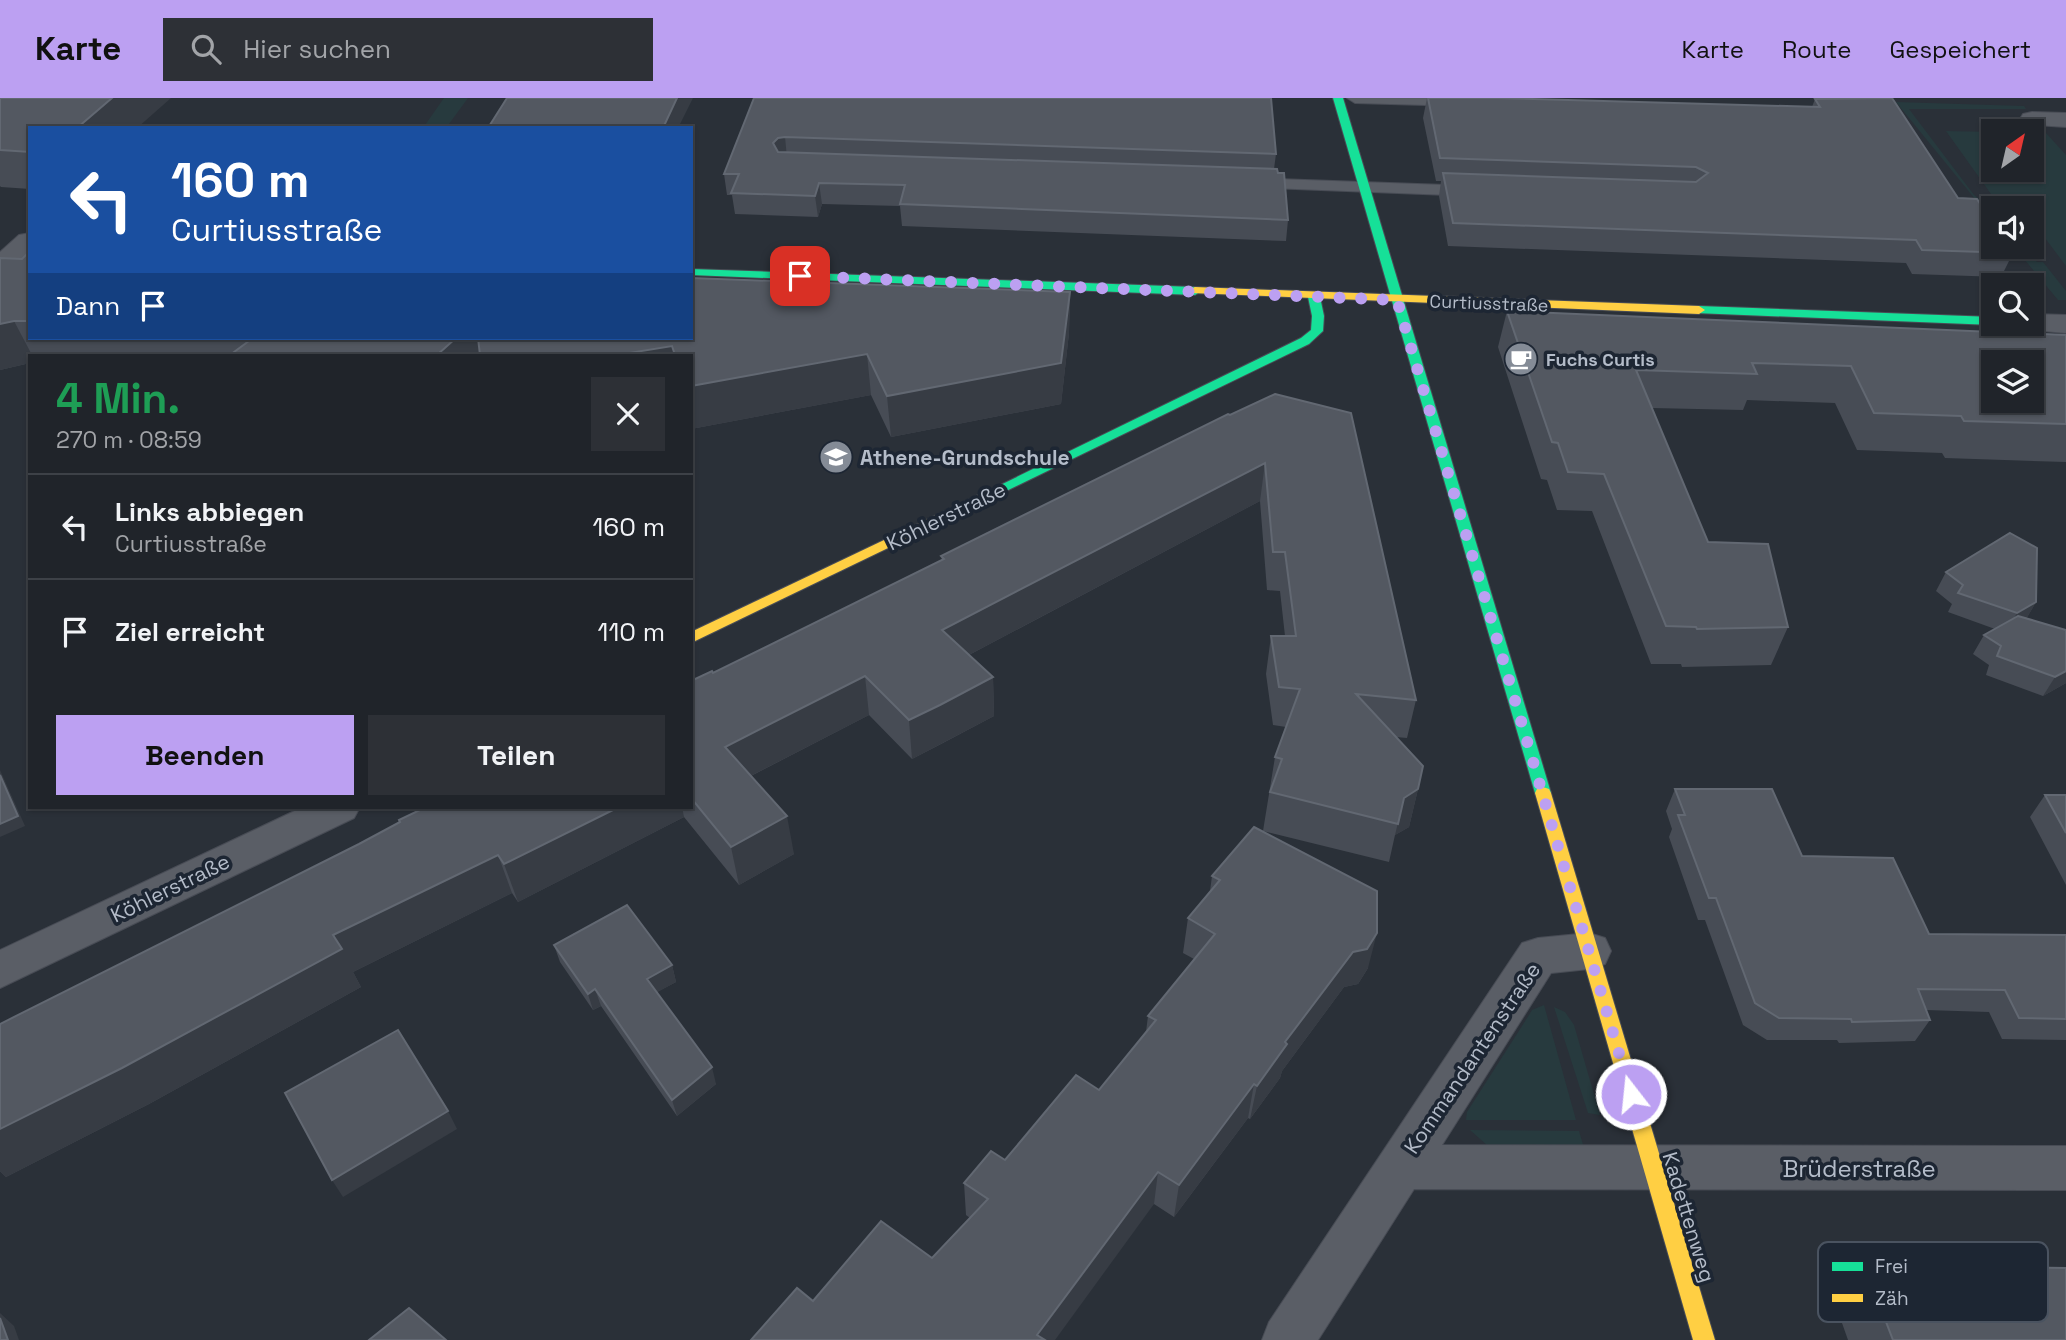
<!DOCTYPE html>
<html lang="de">
<meta charset="utf-8">
<style>
body{margin:0;font-family:"Space Grotesk",sans-serif;background:#2d3036;color:#f1f3f6;height:100vh;display:flex;flex-direction:column;font-size:26px;white-space:nowrap}
*{box-sizing:border-box;margin:0}
p{font-size:23px;color:#a2a4a8}
.icon{flex:none;width:38px;height:38px;fill:none;stroke:currentColor;stroke-width:2;stroke-linecap:round;stroke-linejoin:round}
.map{position:relative;flex:1;overflow:hidden}
.side{position:absolute;left:28px;top:256px;width:665px;height:455px;display:flex;flex-direction:column;background:#20242a;border-radius:0px;box-shadow:0 2px 5px #0004,0 0 0 2px #3d4147}
.side>*{flex:none}
.guide{position:absolute;left:28px;top:28px;width:665px;height:214px;border-radius:0px;box-shadow:0 2px 5px #0004,0 0 0 2px #3d4147;background:#1a4fa0;color:#fff;overflow:hidden}
.needle{width:46px;rotate:34deg}
.fabs{position:absolute;left:1981px;top:21px;display:grid;gap:14px}
.fabs a{display:grid;place-items:center;width:63px;height:63px;border-radius:0px;background:#20242a;box-shadow:0 2px 5px #0004,0 0 0 2px #3d4147;font-size:35px}
.pin{position:absolute;display:grid;place-items:center;width:60px;height:60px;color:#fff;margin:-30px;border-radius:14px;box-shadow:0 4px 10px #0006}
.me{position:absolute;width:77px;margin:-38px;rotate:344deg;stroke-linejoin:round;filter:drop-shadow(0 0 5px #0008)}
.turn{display:flex;align-items:center;gap:24px;height:147px;padding:0 28px;font-size:32px}
.turn .icon{width:91px;height:91px;stroke-width:2.5}
.turn b{display:block;font-size:49px;line-height:60px}
.then{display:flex;align-items:center;height:66px;padding:0 28px;background:#0003;gap:14px;font-size:26px}
.round{display:grid;place-items:center;flex:none;width:74px;height:74px;border-radius:0px;background:#2d3036}
.head{display:flex;align-items:center;justify-content:space-between;height:119px;padding:0 28px}
h1{font-size:42px;font-weight:700;line-height:52px;color:#1e9e55}
.primary-button{display:flex;gap:14px;margin-top:auto;padding:14px 28px}
.primary-button a{flex:1;height:80px;border-radius:0px;background:#bca0f2;color:#111;font-size:28px;font-weight:700;line-height:80px;text-align:center}
.primary-button a+a{background:#2d3036;color:#f1f3f6}
ul{padding:0;list-style:none}
li{display:flex;align-items:center;gap:21px;height:105px;padding:0 28px;border-top:2px solid #3d4147}
li div{flex:1}
li b{display:block;font-size:26px}
li em{font-style:normal}
header{display:flex;align-items:center;gap:42px;box-sizing:border-box;height:98px;padding:0 35px;background:#bca0f2;color:#111}
header strong{font-size:33px}
nav{display:flex;gap:38px;margin-inline-start:auto;font-size:24px}
.search{width:490px;height:63px;background:#2d3036;display:flex;align-items:center;gap:18px;box-sizing:border-box;padding:0 24px;border-radius:0px;color:#a2a4a8;font-size:26px}
.map>svg:first-child{display:block}
.green{fill:#273a3e}
.lines{fill:none;stroke-linecap:round;stroke-linejoin:round}
.lane-casing{stroke:#484c55;stroke-width:2}
.street-casing{stroke:#484c55;stroke-width:2}
.fast-casing{stroke:#484c55;stroke-width:2}
.slow-casing{stroke:#484c55;stroke-width:2}
.lane{fill:#5a5e66;fill-rule:evenodd}
.street{fill:#5a5e66;fill-rule:evenodd}
.fast{fill:#16e098;fill-rule:evenodd}
.slow{fill:#ffcf43;fill-rule:evenodd}
.wall{fill:#474c55}
.shaded-wall{fill:#373c44}
.building{fill:#535861;stroke:#626872;stroke-width:2;fill-rule:evenodd}
.route{stroke:#bca0f2;stroke-width:12;stroke-dasharray:0 21.6}
.labels{text-anchor:middle;dominant-baseline:central;stroke-width:7;stroke-linejoin:round;paint-order:stroke}
.far-street-label{font-size:18px;fill:#b4bcc9;stroke:#1d2633}
.far-poi-label{font-size:18px;font-weight:bold;fill:#b4bcc9;stroke:#1d2633;text-anchor:start}
.poi-label{font-size:21px;font-weight:bold;fill:#b4bcc9;stroke:#1d2633;text-anchor:start}
.street-label{font-size:21px;fill:#b4bcc9;stroke:#1d2633}
.near-street-label{font-size:24px;fill:#b4bcc9;stroke:#1d2633}
.key{fill:#1d2633;stroke:#4a5360;stroke-width:2}
.key-label{font-size:19px;fill:#b4bcc9}
</style>
<header>
<strong>Karte</strong>
<div class="search"><svg class="icon" aria-label="search" viewBox="0 0 24 24"><circle cx="10" cy="10" r="6"/><path d="M15 15l6 6"/></svg>Hier suchen</div>
<nav><a>Karte</a><a>Route</a><a>Gespeichert</a></nav>
</header>
<div class="map">
<svg width="2066" height="1242" viewBox="0 0 2066 1242">
<rect width="100%" height="100%" fill="#2a3038"/>
<g class="green">
<path d="M444 0H468L446 30H423Z"/>
<path d="M1896 4 2024 8 2026 11H1909L1974 97 1993 112V123Z"/>
<path d="M1946 33 1993 34V72H2032V35H2046L2066 57V168L2042 136 2032 131V110H2008L1991 96Z"/>
<path d="M2014 149H2031L2035 155 2029 156 2037 164H2043L2066 193V202H2058Z"/>
<path d="M1544 907 1576 1022H1466L1467 1014 1529 917 1532 912Z"/>
<path d="M1554 909 1565 914 1574 927 1600 1017 1588 1015Z"/>
<path d="M1470 1032 1579 1033 1584 1050 1488 1048Z"/>
</g>
<g class="lines">
<defs>
<g id="lane">
<path d="M1347 0H1467L1469 3 1461 8 1355 5Z"/>
<path d="M1250 80 1474 88 1483 93 1474 98 1244 89 1241 85 1244 81Z"/>
</g>
<g id="street">
<path d="M2032 14 2066 15V29L2023 26 2020 21 2023 16Z"/>
<path d="M30 135V157L18 168 0 172V154L19 137Z"/>
<path d="M2032 216 2066 217V235L2022 231 2018 226H2032Z"/>
<path d="M303 709H360L354 720 0 890V852Z"/>
<path d="M1589 835 1605 840 1611 853 1605 866 1589 871 1551 875 1442 1047 2066 1048V1092L1414 1091 1318 1242H1262L1269 1224 1522 845 1538 840Z"/>
</g>
<g id="fast">
<path d="M1333 0H1343L1551 695 1549 699H1537L1535 695Z"/>
<path d="M691 171 1195 189 1201 193 1195 197 691 177Z"/>
<path d="M1314 195 1320 199 1324 218 1323 233 1309 246 996 398 991 399 984 395 1301 240 1311 232 1312 218 1308 199Z"/>
<path d="M1699 208 1993 219V226H1996L1993 227 1695 215 1693 212Z"/>
</g>
<g id="slow">
<path d="M1195 189 1699 208 1705 212 1699 216 1191 195V191Z"/>
<path d="M991 391 996 392 998 395 996 398 691 545V534Z"/>
<path d="M1543 689 1549 691 1551 695 1715 1242H1693L1535 695 1537 691Z"/>
</g>
</defs>
<use href="#lane" class="lane-casing"/>
<use href="#street" class="street-casing"/>
<use href="#fast" class="fast-casing"/>
<use href="#slow" class="slow-casing"/>
<use href="#lane" class="lane"/>
<use href="#street" class="street"/>
<use href="#fast" class="fast"/>
<use href="#slow" class="slow"/>
</g>
<g class="wall">
<path d="M0 0 30 30V91L1 89 0 88Z"/>
<path d="M754 0 1276 56 1274 71 1288 122 1286 143 902 128 900 108 822 106 818 119 735 116 732 97H727L724 76Z"/>
<path d="M1427 0H1497L1812 9 1815 1 1892 0 1958 100 2013 155 2001 179 1912 176 1906 165 1448 148 1439 98 1441 83H1436L1423 20Z"/>
<path d="M30 154V240H691L1070 194 1069 235 1061 306 891 339 871 297 691 331V257H30V265L0 272V160L22 161Z"/>
<path d="M1507 213 2066 237V364L1945 360 1942 355 1857 352 1835 305 1747 302 1743 312 1652 310 1708 444 1788 529 1771 567 1682 569 1681 566H1651L1592 413 1557 412 1547 382 1541 381 1498 249Z"/>
<path d="M1275 296 1416 602 1407 640 1396 639 1418 691 1409 729 1395 737 1389 764 1263 733 1275 659 1286 629 1273 627 1266 576 1271 538H1285L1280 493 1267 492 1260 403 969 557 993 579 994 618 943 645 912 661 869 617 751 678 794 756 739 787 684 719 518 804 512 795 353 874 361 889 149 1006 6 1079 0 1073V926L359 746 426 709H691V583L713 575 942 462 941 458Z"/>
<path d="M1946 474 2036 504 2026 521 2066 532V585L2043 598 1986 577 1989 567 1973 556 1984 537 1995 531 1948 514 1952 506 1936 493Z"/>
<path d="M1675 691 1802 758 1929 836 2066 837V942L2002 941 1989 914 1926 912 1930 922 1915 943 1839 945 1837 942H1767L1743 927 1705 822H1698L1669 739 1672 731 1666 713Z"/>
<path d="M2045 697H2066V787L2030 719Z"/>
<path d="M1212 778 1368 870 1358 886 1344 889 1282 973 1280 980 1250 1021 1248 1020 1174 1119 1154 1106 813 1203 932 1160 970 1120 966 1117 964 1085 1005 1062 1099 992 1146 934 1148 918 1194 861 1183 855 1188 820 1210 793Z"/>
<path d="M554 847 672 867 676 884 657 894 716 986 677 1018 601 908 593 912 560 864Z"/>
<path d="M1998 1169 2066 1242H1848L1836 1208 1866 1172 1994 1174Z"/>
</g>
<g class="shaded-wall">
<path d="M112 0H171L137 30H77Z"/>
<path d="M677 0H693L678 30H663Z"/>
<path d="M785 39 787 60 781 61 773 45 778 40Z"/>
<path d="M819 85 822 106 818 119 815 98Z"/>
<path d="M1070 194 1069 235 1061 306 891 339 887 298Z"/>
<path d="M14 223 32 257H30V265L0 272V226Z"/>
<path d="M456 240H482L487 257H437Z"/>
<path d="M672 248 674 257H617Z"/>
<path d="M867 256 871 297 691 331V288Z"/>
<path d="M1265 365 1260 403 944 570 942 532Z"/>
<path d="M2036 504 2025 523 2006 534 2017 515Z"/>
<path d="M2066 573V585L2043 598 2055 579Z"/>
<path d="M865 578 869 617 733 687 725 649Z"/>
<path d="M993 579 994 618 912 661 909 622Z"/>
<path d="M0 672 25 728 0 739Z"/>
<path d="M1418 691 1409 729 1395 737 1404 700Z"/>
<path d="M619 709H682L684 719 518 804 504 766Z"/>
<path d="M787 718 794 756 739 787 731 749Z"/>
<path d="M498 757 512 795 353 874 361 889 149 1006 6 1079 0 1073V1031L333 837Z"/>
<path d="M1377 835 1368 870 1358 886 1344 889 1282 973 1280 980 1250 1021 1257 988 1285 944 1353 854Z"/>
<path d="M672 867 676 884 652 897 647 881Z"/>
<path d="M595 891 601 908 593 912 588 896Z"/>
<path d="M712 969 716 986 677 1018 672 1002Z"/>
<path d="M1254 986 1248 1020 1174 1119 1179 1087Z"/>
<path d="M448 1013 457 1031 343 1099 332 1082Z"/>
<path d="M1158 1074 1154 1106 1055 1242H1037V1237Z"/>
<path d="M0 1215 14 1228 19 1242H8L0 1220Z"/>
</g>
<g class="building">
<path d="M0 0H112L77 30H30V54L0 52Z"/>
<path d="M507 0H677L663 30H488Z"/>
<path d="M754 0H1271L1276 56 785 39 778 40 773 45 778 54 1277 71 1278 75H1284L1288 122 900 106 905 87 819 85 815 98 731 95 739 76H724Z"/>
<path d="M1428 0H1497L1820 9 1815 1 1892 0 1958 100 1977 101 1993 126V149H2009L2013 155 1922 152 1916 142 1453 125 1443 75 1696 84 1708 75 1696 69 1440 60Z"/>
<path d="M29 154 30 223H14L0 226V160L22 161Z"/>
<path d="M691 180 1070 194 1061 265 887 298 867 256 691 288V257H675L672 248 617 257H480L478 240H691Z"/>
<path d="M1507 213 2066 237V326L1964 323 1961 318 1874 315 1851 268 1752 265 1757 276 1636 272 1708 444 1768 446 1788 529 1697 531 1696 529 1666 528 1604 376 1568 374 1558 345 1552 344ZM1993 264H2032V303H1993Z"/>
<path d="M253 240H456L437 257H230Z"/>
<path d="M1275 296 1351 315 1416 602 1356 596 1423 668 1418 691 1404 700 1398 726 1270 694 1282 661 1275 659 1300 591 1279 589 1271 538H1296L1285 454H1273L1265 365 942 532 993 579 940 607 909 622 865 578 725 649 787 718 731 749 691 700V583L712 573 713 575 944 461 941 458 1228 316 1230 317Z"/>
<path d="M2010 435 2037 450 2036 504 2017 515 1958 495 1963 487 1946 474Z"/>
<path d="M2018 518 2066 532V573L2055 579 1997 558 2001 548 1984 537Z"/>
<path d="M0 677 18 718 0 726Z"/>
<path d="M1675 691H1772L1802 758 1893 760 1929 836 2066 837V921L2019 920 2005 892 1918 891 1930 922 1852 924 1851 921 1779 920 1755 905 1716 800H1709L1678 717H1685Z"/>
<path d="M2045 697H2066V735Z"/>
<path d="M426 709H619L504 766 498 757 333 837 342 851 122 970 0 1031V926L359 746 400 724 399 722Z"/>
<path d="M1254 729 1377 793V835L1367 851 1353 854 1285 944 1287 946 1257 988 1254 986 1179 1087 1158 1074 1037 1237 1045 1242H751L797 1190 813 1203 881 1123 932 1160 988 1101 964 1085 991 1053 1005 1062 1076 977 1099 992 1156 922 1148 918 1215 836 1188 820 1220 782 1212 778Z"/>
<path d="M627 807 672 867 647 881 712 969 672 1002 595 891 588 896 554 847Z"/>
<path d="M398 932 448 1013 332 1082 285 995Z"/>
<path d="M1998 1169 2066 1170V1242H1893L1866 1172 2000 1174Z"/>
<path d="M409 1210 446 1242H369Z"/>
<path d="M0 1220 8 1242H0Z"/>
</g>
<g class="lines">
<path class="route" d="M800 178 1397 202 1631 996"/>
</g>
<defs>
<symbol id="cafe-disc" viewBox="-11 -11 22 22"><circle r="9.5" fill="#848b96" stroke="#1d2633"/><path d="M-5.5-4.5H6V0H3Q3 3.5 0 3.5H-2.5Q-5.5 3.5-5.5 0ZM3-3.2v2h1.7v-2ZM-6 4.5H4V6H-6Z" fill="#fff"/></symbol>
<symbol id="school-disc" viewBox="-11 -11 22 22"><circle r="9.5" fill="#848b96" stroke="#1d2633"/><path d="M0-5L7-2L0 1L-7-2ZM-4 1L0 2.5L4 1V4Q0 6-4 4Z" fill="#fff"/></symbol>
</defs>
<g fill-rule="evenodd">
<use href="#cafe-disc" x="1502" y="242" width="38" height="38"/>
<use href="#school-disc" x="817" y="340" width="38" height="38"/>
</g>
<g class="labels">
<g class="far-street-label">
<text transform="translate(1489 205) rotate(2)">Curtiusstraße</text>
</g>
<g class="far-poi-label">
<text x="1546" y="261">Fuchs Curtis</text>
</g>
<g class="poi-label">
<text x="860" y="359">Athene-Grundschule</text>
</g>
<g class="street-label">
<text transform="translate(946 418) rotate(-26)">Köhlerstraße</text>
<text transform="translate(170 790) rotate(-26)">Köhlerstraße</text>
<text transform="translate(1472 960) rotate(-56)">Kommandantenstraße</text>
<text transform="translate(1689 1119) rotate(73)">Kadettenweg</text>
</g>
<g class="near-street-label">
<text x="1859" y="1070">Brüderstraße</text>
</g>
</g>
<rect x="1818" y="1144" width="230" height="80" rx="10" class="key"/>
<rect x="1832" y="1164" width="31" height="9" fill="#16e098"/>
<rect x="1832" y="1196" width="31" height="8" fill="#ffcf43"/>
<g class="key-label">
<text x="1875" y="1175">Frei</text>
<text x="1875" y="1207">Zäh</text>
</g>
</svg>
<div class="fabs">
<a><svg class="needle" viewBox="-14 -14 28 28"><path d="M0-13l5 13h-10z" fill="#e53935"/><path d="M0 13l5-13h-10z" fill="#a2a4a8"/></svg></a>
<a><svg class="icon" aria-label="sound" viewBox="0 0 24 24"><path d="M4 9h4l5-4v14l-5-4H4zM17 9q2 3 0 6"/></svg></a>
<a><svg class="icon" aria-label="search" viewBox="0 0 24 24"><circle cx="10" cy="10" r="6"/><path d="M15 15l6 6"/></svg></a>
<a><svg class="icon" aria-label="layers" viewBox="0 0 24 24"><path d="M12 4l9 5-9 5-9-5zM3 14l9 5 9-5"/></svg></a>
</div>
<div class="pin" style="left:800px;top:178px;background:#d93025"><svg class="icon" aria-label="arrive" viewBox="0 0 24 24"><path d="M6 21V4h12l-3 4 3 4H6"/></svg></div>
<svg class="me" style="left:1631px;top:996px" viewBox="-20 -20 40 40"><circle r="17" fill="#bca0f2" stroke="#fff" stroke-width="3"/><path d="M0-11L8 9 0 5-8 9z" fill="#fff"/></svg>
<div class="guide">
<div class="turn"><svg class="icon" aria-label="left" viewBox="0 0 24 24"><path d="M17 20v-9H6M10 6l-5 5 5 5"/></svg><div><b>160 m</b>Curtiusstraße</div></div>
<div class="then">Dann<svg class="icon" aria-label="arrive" viewBox="0 0 24 24"><path d="M6 21V4h12l-3 4 3 4H6"/></svg></div>
</div>
<section class="side">
<div class="head"><div><h1>4 Min.</h1><p>270 m · 08:59</p></div><a class="round"><svg class="icon" aria-label="close" viewBox="0 0 24 24"><path d="M6 6l12 12M18 6L6 18"/></svg></a></div>
<ul>
<li><svg class="icon" aria-label="left" viewBox="0 0 24 24"><path d="M17 20v-9H6M10 6l-5 5 5 5"/></svg><div><b>Links abbiegen</b><p>Curtiusstraße</p></div><em>160 m</em></li>
<li><svg class="icon" aria-label="arrive" viewBox="0 0 24 24"><path d="M6 21V4h12l-3 4 3 4H6"/></svg><div><b>Ziel erreicht</b></div><em>110 m</em></li>
</ul>
<div class="primary-button"><a>Beenden</a><a>Teilen</a></div>
</section>
</div>
